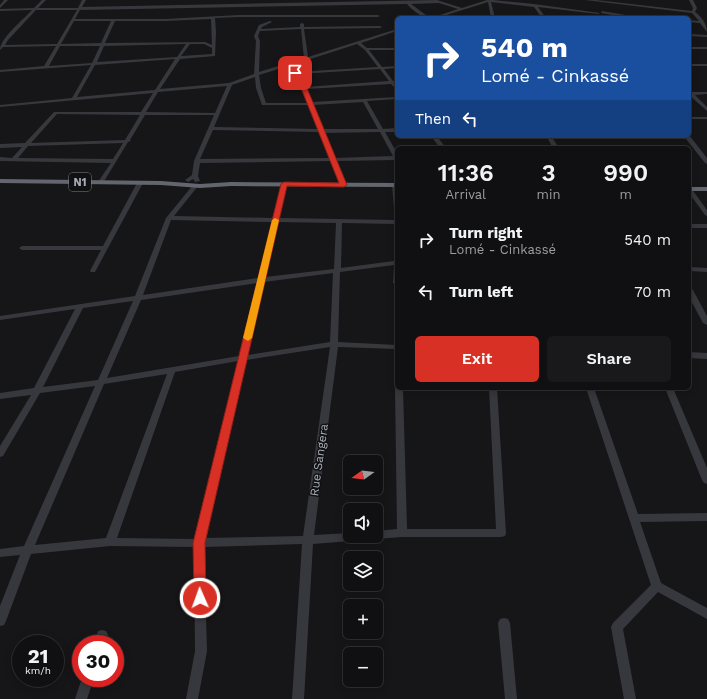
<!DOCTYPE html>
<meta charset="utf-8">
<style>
body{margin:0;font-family:"Work Sans",sans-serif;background:#19191b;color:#f1f3f6;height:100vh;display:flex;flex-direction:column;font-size:15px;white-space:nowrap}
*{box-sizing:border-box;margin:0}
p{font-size:13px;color:#9c9d9f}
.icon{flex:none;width:22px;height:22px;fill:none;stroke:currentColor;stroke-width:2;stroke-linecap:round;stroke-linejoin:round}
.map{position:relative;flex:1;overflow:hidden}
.details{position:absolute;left:395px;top:146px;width:296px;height:244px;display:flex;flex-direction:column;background:#101012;border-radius:6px;box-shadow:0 2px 10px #0003,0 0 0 1px #303032}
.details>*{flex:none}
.banner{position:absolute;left:395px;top:16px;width:296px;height:122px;border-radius:6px;box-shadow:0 2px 10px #0003,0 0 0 1px #303032;background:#1a4fa0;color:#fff;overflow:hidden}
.needle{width:26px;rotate:255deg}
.tools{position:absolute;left:343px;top:455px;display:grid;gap:8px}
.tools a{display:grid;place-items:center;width:40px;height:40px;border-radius:6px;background:#101012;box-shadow:0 2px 10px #0003,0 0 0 1px #303032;font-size:20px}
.speed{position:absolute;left:12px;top:635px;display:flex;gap:8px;font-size:20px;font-weight:700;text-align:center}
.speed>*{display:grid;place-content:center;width:52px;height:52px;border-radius:50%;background:#101012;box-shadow:0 2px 10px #0003,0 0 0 1px #303032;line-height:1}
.speed small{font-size:10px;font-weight:400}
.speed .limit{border:6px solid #d22;background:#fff;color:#111}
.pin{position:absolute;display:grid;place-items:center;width:34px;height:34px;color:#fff;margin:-17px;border-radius:8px;box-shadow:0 2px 6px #0006}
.me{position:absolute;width:44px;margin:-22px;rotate:358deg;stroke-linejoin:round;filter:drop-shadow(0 0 3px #0008)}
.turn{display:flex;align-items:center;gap:14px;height:84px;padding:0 20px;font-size:18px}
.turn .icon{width:52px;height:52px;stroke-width:2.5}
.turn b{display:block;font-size:28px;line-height:34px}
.then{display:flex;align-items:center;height:38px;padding:0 20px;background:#0003;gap:8px;font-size:15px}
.eta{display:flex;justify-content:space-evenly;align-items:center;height:68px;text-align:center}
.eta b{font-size:24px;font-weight:600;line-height:28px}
.primary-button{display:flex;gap:8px;margin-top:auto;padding:8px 20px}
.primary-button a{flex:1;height:46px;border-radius:6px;background:#d93025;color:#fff;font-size:16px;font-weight:600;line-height:46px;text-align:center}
.primary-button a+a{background:#19191b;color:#f1f3f6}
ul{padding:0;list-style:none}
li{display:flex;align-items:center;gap:12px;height:52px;padding:0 20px}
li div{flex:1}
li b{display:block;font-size:15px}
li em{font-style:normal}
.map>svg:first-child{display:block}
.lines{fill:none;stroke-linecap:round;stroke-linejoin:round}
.minor{fill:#37383d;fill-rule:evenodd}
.highway{fill:#63666e;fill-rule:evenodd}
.route{fill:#d93025;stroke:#8d1f18}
.slow{fill:#f59e0b}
.labels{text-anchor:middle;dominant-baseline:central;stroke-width:3;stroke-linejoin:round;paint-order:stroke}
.shield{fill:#111113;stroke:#7b7e86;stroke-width:1}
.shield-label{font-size:11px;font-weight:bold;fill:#a8adb8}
.street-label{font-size:12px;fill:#a8adb8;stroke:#111113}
</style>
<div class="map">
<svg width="707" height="699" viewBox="0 0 707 699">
<rect width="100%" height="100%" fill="#161618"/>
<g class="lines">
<g class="minor">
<path d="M4 0H8L0 8V5Z"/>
<path d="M42 0H46L38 8H78L82 0H86L82 7 437 0 462 8 487 0H493L534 4 600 13 598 14 538 7 546 18H542L534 7 491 2 495 18H491L488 2 437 18H431L458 9 439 3 411 4 430 18C422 18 412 10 407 4L80 10 75 19H165L239 15H378L380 16 378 17H239L215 18 216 32 215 56 180 59 160 89 229 83 254 74 256 41 254 36 259 25 270 21 272 22 262 27 261 29 300 27V24L302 23 304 24V27L380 26 382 27 380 28 304 29 308 57 397 29V31L361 43 367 48H397V50H369L382 67 397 66V68L384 69 393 81H397V83H395L397 86V90L391 84 307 89 312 102 397 97V99L367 101 383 129 397 128V132H385L397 153V160L336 161 346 185 343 187 340 185 331 161 200 163 198 176 200 181 195 182 193 179 188 182 185 180 192 175 194 161 214 115H145L130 140 131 141 128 142 103 183 101 184 98 182 111 163 0 161V157L12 158 22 147 0 148V144L25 143 54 112H141L153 93 0 107V105L72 98 91 65 0 72V70L44 66 56 46 3 47 0 50C0 38 23 20 32 10L0 11V9L34 8ZM36 10H77L57 44 5 45 8 40ZM211 19 212 45 205 42 105 43 115 21H165ZM74 21H111L101 43 61 44ZM301 29 304 58 259 72 260 41 258 36 260 31ZM186 44 177 57 97 62 104 46ZM190 44H204L212 48V54L181 56ZM357 44 365 50 378 67 296 72 292 65ZM60 46H100L92 63 49 66ZM175 59 155 90 77 97 95 65ZM288 66 302 88 307 103H266L261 88 259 75ZM380 69 389 81 305 87 298 74ZM255 77 256 88 262 105H309L318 129 214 127 232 85ZM227 86 215 113 146 112 158 92ZM363 102 378 129H323L313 105ZM57 114 140 115 125 140 31 143ZM213 130 319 132 329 158 200 159ZM380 132 393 156 335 158 324 133ZM123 143 113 159 18 158 28 146Z"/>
<path d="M585 0H596L692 11 693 8 689 0H693L697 8 695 12C701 16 707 24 707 32L700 23 689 22V20L699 21 692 13Z"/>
<path d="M602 11 638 17 640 18H631L601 13Z"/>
<path d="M689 34 707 35V37L689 36Z"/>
<rect x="689" y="47" width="18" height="2"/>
<rect x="689" y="64" width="18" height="2"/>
<path d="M689 91 692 92H707V94L695 95 707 107V111L689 95Z"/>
<rect x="689" y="117" width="18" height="2"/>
<path d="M689 135 707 158V164L705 163 686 139H553L559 148H553L548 139H439L446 148H440L431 136Z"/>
<path d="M140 181 143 183 95 272H91L90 271 101 250H22L19 248 22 246H103L137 183Z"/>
<path d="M284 182 287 184 279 218 395 220 392 185 397 184V224L342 223 341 268 394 261V234L397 232V285L393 283 394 265 340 272 338 342 397 345V349L338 347 314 535 350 533V536H368L367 539 363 540 313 544 304 699H292L302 544 204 547 207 651 198 699H186L195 651 194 547 110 546 31 554 6 621 4 625 0 626V606L20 555 0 557V549L24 546 95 386 40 393 3 456 0 457V446L31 395 0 399V393L34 388 75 309 0 320V316L135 296 166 218 193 185 198 186 174 216 273 218 281 184ZM171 220 272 222 258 278 143 295ZM278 222 336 223 334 269 265 277ZM333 273 330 342 248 355 264 282ZM257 283 239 356 107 378 141 300ZM133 301 98 380 43 387 83 308ZM330 347 303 536 205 538 246 360ZM238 361 195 539 117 538 175 372ZM167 374 106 538 35 545 104 384Z"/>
<path d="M689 187 691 188 707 210V216L705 215 689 193Z"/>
<rect x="689" y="224" width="18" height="4"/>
<path d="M689 267 707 268V272L689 271Z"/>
<path d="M689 288 693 290 707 316V325L703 323 689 297Z"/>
<path d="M689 352 707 353V359L689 358Z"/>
<path d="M396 386H397V388H403L407 529H496L489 388H497L506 533 505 536 501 537H402L376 539 372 538 371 536H376V531L397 529 395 388Z"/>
<path d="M586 388H594L638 514 707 513V521L640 522 661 583 707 608V619L658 592 623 629 636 699H624L611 627 613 623 651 585Z"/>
<path d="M665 388H673L707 468V484L704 483 702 480Z"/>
<path d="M504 618 508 619 510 623 517 699H505L498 623 500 619Z"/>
<path d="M102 630 106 631 108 635 105 644H93L98 631Z"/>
<path d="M82 678H94L87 699H75Z"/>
</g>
<g class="highway">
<path d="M0 179 161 181 200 184 231 182 397 183V187L231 186 200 188 161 185 0 183Z"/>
<rect x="689" y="187" width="18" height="4"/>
</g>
</g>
<path class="route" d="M293 72H297L307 88 347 185 344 187 287 186 205 543 206 598 205 602 200 604 195 602 194 598 193 543 281 184 284 182 339 183 301 88Z"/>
<path class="slow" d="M275 218 279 220 252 338 248 341 243 338 272 220Z"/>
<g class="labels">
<rect class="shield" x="69" y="173" width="22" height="18" rx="3"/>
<g class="shield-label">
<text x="80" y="182">N1</text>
</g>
<g class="street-label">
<text transform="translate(319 460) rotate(-82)">Rue Sangera</text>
</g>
</g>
</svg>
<div class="tools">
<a><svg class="needle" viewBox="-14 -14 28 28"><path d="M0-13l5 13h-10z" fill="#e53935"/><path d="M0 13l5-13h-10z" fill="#9c9d9f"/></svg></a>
<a><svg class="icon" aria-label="sound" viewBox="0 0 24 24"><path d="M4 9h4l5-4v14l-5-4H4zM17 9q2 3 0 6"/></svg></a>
<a><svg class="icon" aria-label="layers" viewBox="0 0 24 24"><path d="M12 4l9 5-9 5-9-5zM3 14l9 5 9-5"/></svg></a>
<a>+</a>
<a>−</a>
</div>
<div class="speed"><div>21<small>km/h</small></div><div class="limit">30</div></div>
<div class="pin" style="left:295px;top:73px;background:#d93025"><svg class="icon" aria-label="arrive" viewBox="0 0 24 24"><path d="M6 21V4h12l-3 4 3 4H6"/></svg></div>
<svg class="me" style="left:200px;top:598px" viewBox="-20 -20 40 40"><circle r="17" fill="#d93025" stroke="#fff" stroke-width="3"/><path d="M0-11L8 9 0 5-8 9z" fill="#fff"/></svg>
<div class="banner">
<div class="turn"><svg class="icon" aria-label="right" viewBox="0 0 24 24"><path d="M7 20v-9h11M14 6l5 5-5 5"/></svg><div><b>540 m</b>Lomé - Cinkassé</div></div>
<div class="then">Then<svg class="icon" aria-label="left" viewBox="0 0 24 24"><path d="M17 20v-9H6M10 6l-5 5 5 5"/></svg></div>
</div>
<section class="details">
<div class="eta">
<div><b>11:36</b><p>Arrival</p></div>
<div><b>3</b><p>min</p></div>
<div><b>990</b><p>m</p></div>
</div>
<ul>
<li><svg class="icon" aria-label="right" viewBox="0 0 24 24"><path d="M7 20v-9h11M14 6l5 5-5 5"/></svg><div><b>Turn right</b><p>Lomé - Cinkassé</p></div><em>540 m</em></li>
<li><svg class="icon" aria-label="left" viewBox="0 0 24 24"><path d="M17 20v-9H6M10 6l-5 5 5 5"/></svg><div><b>Turn left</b></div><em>70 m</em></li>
</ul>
<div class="primary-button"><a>Exit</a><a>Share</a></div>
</section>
</div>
